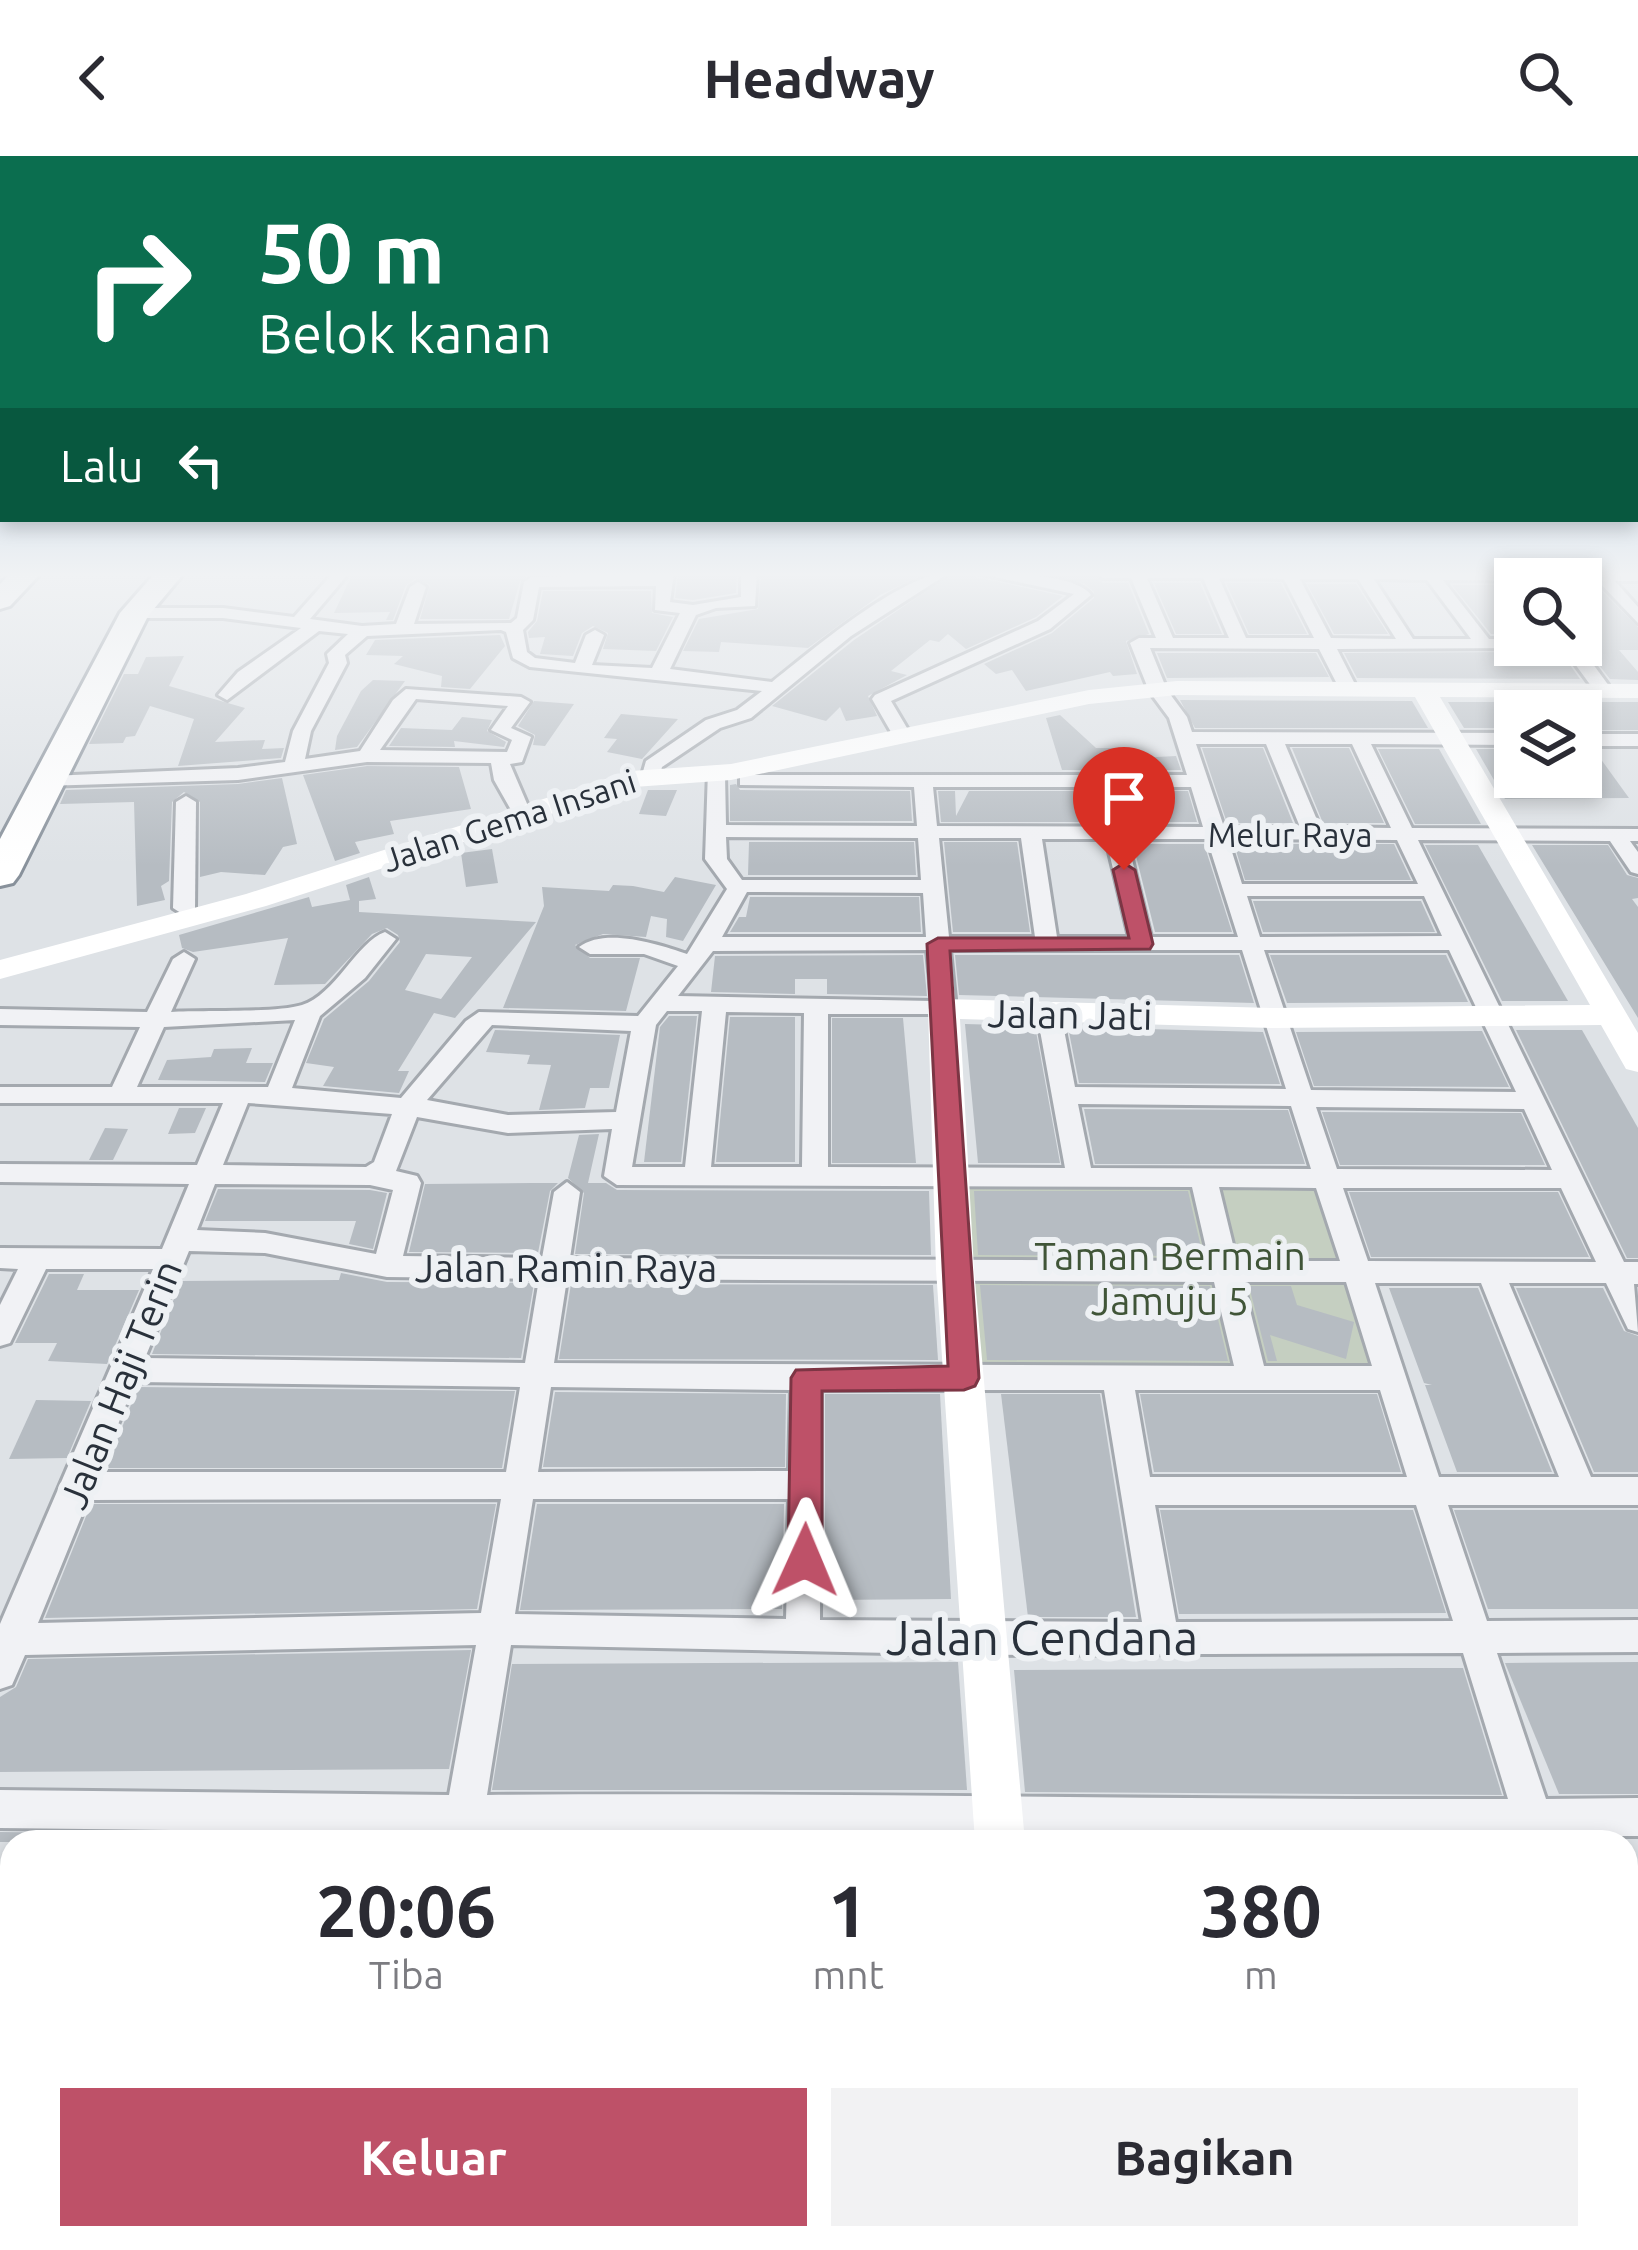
<!DOCTYPE html>
<html lang="id">
<style>
body{margin:0;font-family:Ubuntu,sans-serif;background:#f2f2f3;color:#2b2b33;height:100vh;display:flex;flex-direction:column;font-size:45px;white-space:nowrap}
*{box-sizing:border-box;margin:0}
p{font-size:39px;color:#7c7c81}
.icon{flex:none;width:66px;height:66px;fill:none;stroke:currentColor;stroke-width:2;stroke-linecap:round;stroke-linejoin:round}
.map{position:relative;flex:1;overflow:hidden}
.panel{position:absolute;left:0px;top:1674px;width:1638px;height:420px;display:flex;flex-direction:column;background:#fff;border-radius:36px 36px 0 0;box-shadow:0 6px 18px #0003}
.panel>*{flex:none}
.hud{position:absolute;left:0px;top:0px;width:1638px;height:366px;box-shadow:0 6px 18px #0003;background:#0b6e4f;color:#fff;overflow:hidden}
.buttons{position:absolute;left:1494px;top:402px;display:grid;gap:24px}
.buttons a{display:grid;place-items:center;width:108px;height:108px;border-radius:0px;background:#fff;box-shadow:0 6px 18px #0003;font-size:60px}
.pin{position:absolute;display:grid;place-items:center;width:102px;height:102px;color:#fff;margin:-123px -51px;border-radius:50% 50% 50% 0;rotate:-45deg;box-shadow:0 0 12px #0007}
.pin .icon{rotate:45deg}
.me{position:absolute;width:132px;margin:-66px;rotate:1deg;stroke-linejoin:round;filter:drop-shadow(0 0 9px #0008)}
.turn{display:flex;align-items:center;gap:42px;height:252px;padding:0 60px;font-size:54px}
.turn .icon{width:156px;height:156px;stroke-width:2.5}
.turn b{display:block;font-size:84px;line-height:102px}
.then{display:flex;align-items:center;height:114px;padding:0 60px;background:#0003;gap:24px;font-size:45px}
.eta{display:flex;justify-content:space-evenly;align-items:center;height:204px;text-align:center}
.eta b{font-size:72px;font-weight:700;line-height:84px}
.cta{display:flex;gap:24px;margin-top:auto;padding:24px 60px}
.cta a{flex:1;height:138px;border-radius:0px;background:#be5168;color:#fff;font-size:48px;font-weight:700;line-height:138px;text-align:center}
.cta a+a{background:#f2f2f3;color:#2b2b33}
header{display:flex;justify-content:space-between;align-items:center;height:156px;padding:0 60px;background:#fff;font-size:54px;font-weight:700}
.map>svg:first-child{display:block}
.green{fill:#c5cfc1}
.building{fill:#b6bcc2;fill-rule:evenodd}
.lines{fill:none;stroke-linecap:round;stroke-linejoin:round}
.street-casing{stroke:#a4a9af;stroke-width:6}
.highway-casing{stroke:#88919b;stroke-width:6}
.street{fill:#f1f2f5;fill-rule:evenodd}
.secondary{fill:#fff;fill-rule:evenodd}
.highway{fill:#fff;fill-rule:evenodd}
.route{fill:#be5168;stroke:#7c3544;stroke-width:3}
.labels{text-anchor:middle;dominant-baseline:central;stroke-width:12;stroke-linejoin:round;paint-order:stroke}
.far-street-label{font-size:33px;fill:#29313b;stroke:#eef1f4}
.street-label{font-size:39px;fill:#29313b;stroke:#eef1f4}
.park-label{font-size:39px;fill:#405538;stroke:#eef1f4}
.near-street-label{font-size:48px;fill:#29313b;stroke:#eef1f4}
</style>
<header><svg class="icon" aria-label="back" viewBox="0 0 24 24"><path d="M15 5l-7 7 7 7"/></svg>Headway<svg class="icon" aria-label="search" viewBox="0 0 24 24"><circle cx="10" cy="10" r="6"/><path d="M15 15l6 6"/></svg></header>
<div class="map">
<svg width="1638" height="2094" viewBox="0 0 1638 2094">
<rect width="100%" height="100%" fill="#dee2e6"/>
<path class="green" d="M950 1021H1324L1390 1222H964Z"/>
<g class="building">
<path d="M353 417H531L520 425 509 463H420L430 429 416 422 406 429 393 464H386L390 456 334 457Z"/>
<path d="M702 417H737L736 437 693 444 675 442 678 419Z"/>
<path d="M761 417H926L880 439 808 492 721 486 719 496 683 495 699 463 758 453Z"/>
<path d="M953 417H973L976 421 1063 440 1036 461 966 493 948 478 939 486 930 484 891 515 907 519 868 540 877 560 846 565 840 551 826 565 772 550 854 484Z"/>
<path d="M1048 417H1091L1103 427H1128L1149 478 1126 485 1137 518 1113 520 1110 516 1026 535 1012 514 996 518 984 508 1052 477 1094 442V436L1085 428Z"/>
<path d="M1154 427H1200L1222 478H1176Z"/>
<path d="M1226 427H1281L1307 478H1249Z"/>
<path d="M1307 428H1356L1388 478H1334Z"/>
<path d="M1452 429H1505L1515 441V478H1491Z"/>
<path d="M1581 429H1596L1638 471V494H1619L1638 516V524L1610 523 1581 486Z"/>
<path d="M543 435H651L652 457 673 461 656 495 603 493 608 477 593 470 582 477 573 500 540 498 545 481 529 482 528 476 537 465Z"/>
<path d="M500 479 505 490 470 533 441 531 442 520 394 508 403 500 366 499 375 484Z"/>
<path d="M1525 491H1557L1580 523 1357 522 1344 497 1521 496Z"/>
<path d="M1157 497H1316L1329 521 1167 522Z"/>
<path d="M184 500 169 530 245 552 215 586 265 584 262 593 284 592 281 602 178 610 194 563 150 550 135 580 126 581 123 587 89 588 124 518H138L146 501Z"/>
<path d="M373 524 405 525 357 591 335 594 337 580 361 535Z"/>
<path d="M1180 544 1412 545 1428 572H1195Z"/>
<path d="M534 545 574 548 545 590 533 589 535 579 518 570Z"/>
<path d="M1448 546H1638V574H1581V555H1502L1514 572H1464Z"/>
<path d="M621 558 678 563 642 603 607 596 617 583 604 582Z"/>
<path d="M1060 559 1096 592H1116L1119 603 1176 600 1181 614H1062L1046 562Z"/>
<path d="M462 561 492 564 487 575 506 586 504 591 454 585 455 591 389 590 401 572 452 574Z"/>
<path d="M1202 592H1263L1293 667H1227Z"/>
<path d="M1292 592H1349L1384 667H1323Z"/>
<path d="M1378 593H1439L1481 668H1415Z"/>
<path d="M1476 593H1515V621H1581V595H1595L1629 642 1505 643Z"/>
<path d="M367 610 459 611 471 653 390 665 394 678 355 686 360 697 335 705 303 619Z"/>
<path d="M282 622 297 688 283 691 265 719 221 716 200 721V646L184 636 172 646 169 725 161 730 165 744 137 750 134 646 60 648 66 634 238 628Z"/>
<path d="M736 628 740 634 910 635 912 665H730V629Z"/>
<path d="M648 634H677L666 660 639 658Z"/>
<path d="M938 635H955L956 660 969 635H1188L1197 666H941Z"/>
<path d="M749 686H914L916 719H748Z"/>
<path d="M944 686H1017L1030 776H953Z"/>
<path d="M1133 688H1204L1232 776H1155Z"/>
<path d="M1234 688H1394L1411 724H1245Z"/>
<path d="M1425 689H1478L1568 845H1502Z"/>
<path d="M1532 689H1608L1627 719 1638 722V742L1632 743 1638 751V862Z"/>
<path d="M492 693 498 727 466 731 461 697Z"/>
<path d="M369 721 376 743 359 745V756L536 766 455 862 434 857 398 915H409L399 937 323 930 334 911 306 907 324 863 369 825 400 786 398 779 387 772 372 778 325 828 274 829 288 782 193 796 182 792 179 779 309 741 312 751 350 744 346 729ZM426 798 472 801 441 843 405 834Z"/>
<path d="M675 721 716 729 683 785 666 781 667 763 651 760 646 781 603 778 575 789 590 802H640L626 855 503 852 544 750 542 731 609 735 613 729 633 730 664 736Z"/>
<path d="M750 741H919L921 776H730L739 761H746Z"/>
<path d="M1253 745H1421L1435 776H1263Z"/>
<path d="M923 799 927 840 827 838V823H795V838L711 836 715 800Z"/>
<path d="M955 799H1239L1254 847 959 839Z"/>
<path d="M1270 799H1446L1468 846 1287 847Z"/>
<path d="M669 860H697L681 1006H644L660 871Z"/>
<path d="M730 861H795V1006H716Z"/>
<path d="M832 862H903L916 1007H832Z"/>
<path d="M965 868 1035 870 1060 1007H978Z"/>
<path d="M1068 871 1263 876 1280 928 1079 927Z"/>
<path d="M495 874 620 879 609 932H590L585 952 539 954 551 909 527 908 530 899 486 896Z"/>
<path d="M1516 874H1582L1638 972V1102H1627Z"/>
<path d="M1482 875 1509 931 1314 930 1296 876Z"/>
<path d="M252 892 246 907H273L265 926 158 924 167 904 211 901 214 893Z"/>
<path d="M179 952H206L195 977 168 978Z"/>
<path d="M1084 953 1288 954 1305 1008H1095Z"/>
<path d="M1322 956 1521 957 1545 1009H1340Z"/>
<path d="M105 972 128 973 113 1004H89Z"/>
<path d="M599 978 588 1027H606L617 1034 929 1035 931 1099 575 1098 584 1037 568 1022 579 979Z"/>
<path d="M532 1027H558L550 1035 538 1097 409 1096 425 1028Z"/>
<path d="M218 1033 370 1034 387 1037 373 1093 349 1088 356 1065H205Z"/>
<path d="M974 1035H1188L1203 1100 978 1099Z"/>
<path d="M1349 1036H1558L1589 1101H1371Z"/>
<path d="M341 1117 387 1126 534 1127 521 1202 152 1198 181 1125 339 1124Z"/>
<path d="M49 1118H84L77 1134H139L107 1208 48 1205 57 1187H15Z"/>
<path d="M571 1128 933 1129 938 1204 559 1203Z"/>
<path d="M980 1129 1210 1130 1228 1205 987 1204Z"/>
<path d="M1249 1130H1291L1297 1149 1354 1166 1346 1203 1270 1179 1277 1205H1268Z"/>
<path d="M1389 1132H1478L1552 1316H1457L1425 1229H1432L1424 1227Z"/>
<path d="M1516 1132H1603L1624 1175 1638 1180V1316H1594Z"/>
<path d="M138 1231 515 1235 502 1312H106Z"/>
<path d="M555 1236 786 1238 785 1311H543Z"/>
<path d="M825 1238H940L951 1443 825 1444Z"/>
<path d="M1001 1238H1100L1136 1461H1028Z"/>
<path d="M1140 1238H1377L1401 1316H1154Z"/>
<path d="M36 1244 91 1245 67 1302 9 1303Z"/>
<path d="M91 1348H496L477 1453 45 1462Z"/>
<path d="M537 1348H784L782 1453 520 1454Z"/>
<path d="M1160 1354H1413L1446 1457 1179 1458Z"/>
<path d="M1454 1354H1638V1453H1488Z"/>
<path d="M471 1494 449 1613 0 1616V1541L16 1531 28 1503Z"/>
<path d="M958 1506 967 1634H492L512 1508Z"/>
<path d="M1638 1506V1638H1559L1505 1507Z"/>
<path d="M1403 1512H1463L1502 1639 1025 1636 1014 1514Z"/>
<path d="M0 1676 437 1681V1686H0Z"/>
<path d="M784 1679V1686H484L485 1681Z"/>
<path d="M830 1679 946 1681V1686H830Z"/>
</g>
<g class="lines">
<defs>
<g id="street">
<path d="M333 417H349L310 463 362 470 396 468 410 431 418 426 426 431 414 468 511 467 517 462 524 426 532 421 674 417 670 446 693 449 741 441V417H757L755 450 716 452 696 459 670 513 772 526C810 496 903 416 949 417L851 480 751 562 720 572 662 611 659 623 652 625 642 619 646 605 706 564 737 554 762 535 530 511 513 502 506 476 501 474 367 480 345 499 347 507 311 575 305 603 360 595 393 544 406 533 521 541 530 546 511 572 531 581 522 606 510 608 528 650 525 654H511L494 624 491 607 367 606 238 624 43 630V622L50 620 238 612 285 606 293 575 329 507 327 498 348 478 319 475 227 544 218 539 238 516 301 472 223 462H135L127 457 135 452H223L294 461ZM656 430 655 454 680 457 652 512 592 509 604 479 595 474 586 479 575 507 535 502 527 496 523 474 533 464 539 431ZM416 543 508 550 491 574 512 584 507 596 380 594Z"/>
<path d="M977 417C1003 416 1077 418 1091 439L1050 473 891 545 907 572 891 576 872 543 875 539 1038 465 1074 438Z"/>
<path d="M1095 417H1638V425H1615L1638 451V467L1598 425 1443 424 1489 483H1515V489L1521 492 1337 493 1357 532 1348 537 1339 532 1319 493 1150 492 1167 534 1187 561 1192 576 1515 577V589L1371 588 1412 672 1638 673V685H1630L1638 696V718L1631 716 1610 685 1418 684 1624 1106H1638V1128H1634L1638 1176 1628 1173 1606 1127H1509L1591 1321H1638V1349H1448L1487 1465 1638 1464V1496L1497 1497 1546 1643 1638 1642V1680H1558L1560 1686H1522L1520 1680 1188 1682 826 1674V1686H788V1674L481 1677 479 1686H441L443 1677 0 1672V1634L449 1639 476 1489 25 1499 12 1529 0 1533V1468L153 1113H46L10 1187 0 1190V1149L18 1113 0 1112V1092L162 1093 189 1028 0 1026V1008L197 1009 223 947H0V931H112L140 871 0 869V853L147 856 173 803 184 796 195 803 171 856C202 854 277 857 302 849 335 839 357 786 385 776L396 783 365 822 320 860 292 932 401 942 466 865 479 856 638 860 678 810 644 798H590L579 791C605 771 658 788 687 798L727 733 705 703 708 615 725 619 726 669 917 670 914 631 740 629V621L747 619H1187L1169 562 1149 535 1130 487 1139 482H1156L1131 422H1103ZM1147 422H1203L1229 482H1173ZM1219 422 1284 423 1314 482H1246ZM1300 423H1358L1396 483 1331 482ZM1374 423 1427 424 1471 483H1413ZM1196 588H1266L1300 671H1224ZM1285 588H1352L1391 672 1320 671ZM933 631H1191L1203 671 937 670ZM726 681 918 682 921 724H742L727 703ZM939 682H1021L1035 781H949ZM1042 683H1106L1129 781H1057ZM1127 683H1207L1238 781H1151ZM1228 683 1397 684 1418 728H1242ZM747 736 923 737 926 781H722ZM1247 740H1424L1442 780 1260 781ZM927 794 932 845 678 840 713 795ZM950 794H1242L1286 933 1075 931 1061 858 1049 851 1037 858 1065 1012 828 1011V858H952L956 853ZM1264 794H1449L1516 936 1311 934ZM667 855H702L685 1011H632L656 869ZM726 856 804 857 802 1011H711ZM295 864 268 931H137L164 871ZM492 869 631 875 616 956 508 959 427 944ZM248 947 392 958 374 1006 366 1011 223 1009ZM1078 948 1291 950 1311 1013 1091 1012ZM1316 951 1524 953 1552 1014 1337 1013ZM417 961 508 977 612 973 604 1020 617 1029 1192 1031 1209 1105 570 1102 580 1036 567 1026 554 1036 542 1102 403 1100 421 1027 417 1020 396 1015ZM215 1028 370 1029 393 1034 376 1098 265 1077 197 1074ZM1219 1031 1316 1032 1340 1105H1237ZM1343 1032H1561L1596 1106 1368 1105ZM189 1095 265 1097 387 1121 539 1123 525 1207 145 1202ZM567 1123 1214 1126 1234 1210 554 1207ZM1243 1126H1346L1372 1210H1264ZM1375 1127H1481L1559 1321H1439ZM135 1226 520 1231 506 1316H99ZM551 1231 791 1234 789 1315 538 1316ZM821 1234H1104L1142 1466 820 1464ZM1135 1234H1380L1407 1321H1150ZM501 1343 481 1457 38 1467 88 1344ZM533 1343H789L786 1463 515 1458ZM1155 1349H1416L1453 1465 1176 1466ZM511 1489 985 1499 1463 1497 1508 1643C1168 1644 827 1636 487 1639Z"/>
<path d="M1561 489H1579L1612 534 1609 538H1597Z"/>
<rect x="1581" y="578" width="57" height="12"/>
<path d="M186 640 196 646 195 752 184 759 173 752 176 646Z"/>
<rect x="0" y="1810" width="12" height="40"/>
<path d="M1626 1929 1638 1934V2011L1626 2006Z"/>
<rect x="0" y="2036" width="12" height="44"/>
<path d="M1626 2052H1638V2094L1610 2090 1607 2082H1626Z"/>
<path d="M368 2082H414L412 2094H366Z"/>
<path d="M570 2082H616L615 2094H569Z"/>
<path d="M777 2082H823L822 2094H776Z"/>
<path d="M1229 2082H1275L1277 2094H1231Z"/>
<path d="M1429 2082H1475L1478 2094H1432Z"/>
</g>
<g id="highway">
<path d="M11 417H41L10 450 0 453V428Z"/>
<path d="M155 417H184L148 460 19 719 13 727 0 730V683L120 457Z"/>
</g>
</defs>
<use href="#street" class="street-casing"/>
<use href="#highway" class="highway-casing"/>
<use href="#street" class="street"/>
<g class="secondary">
<path d="M1177 525 1638 528V542L1440 541 1638 877V916L1626 913 1601 869 1273 872 960 863 974 1113 1025 1686H975L936 1113 928 853 944 843 1273 852 1590 849 1415 541 1177 539 1089 548 731 624 634 631 266 750 0 823V804L246 738 631 615 731 608 1089 534Z"/>
<path d="M999 2082H1059L1060 2094H1000Z"/>
</g>
<use href="#highway" class="highway"/>
</g>
<linearGradient id="sky" x2="0" y2="1"><stop stop-color="#8ab3d9"/><stop offset="0.59" stop-color="#f0f2f4"/><stop offset="1" stop-color="#f0f2f4" stop-opacity="0"/></linearGradient>
<rect width="1638" height="710" fill="url(#sky)"/>
<path class="route" d="M1124 707 1135 714 1153 788 1150 793 950 795 979 1222 975 1230 964 1234 822 1235V1404L817 1415 805 1419 793 1415 788 1404 791 1222 796 1214 948 1210 927 788 938 782H1129L1113 714Z"/>
<g class="labels">
<g class="far-street-label">
<text transform="translate(509 664) rotate(-18)">Jalan Gema Insani</text>
<text x="1290" y="678">Melur Raya</text>
</g>
<g class="street-label">
<text transform="translate(1070 858) rotate(1)">Jalan Jati</text>
<text x="566" y="1111">Jalan Ramin Raya</text>
<text transform="translate(120 1228) rotate(-68)">Jalan Haji Terin</text>
</g>
<g class="park-label">
<text x="1170" y="1099">Taman Bermain<tspan x="1170" dy="45">Jamuju 5</tspan></text>
</g>
<g class="near-street-label">
<text x="1042" y="1481">Jalan Cendana</text>
</g>
</g>
</svg>
<div class="buttons">
<a><svg class="icon" aria-label="search" viewBox="0 0 24 24"><circle cx="10" cy="10" r="6"/><path d="M15 15l6 6"/></svg></a>
<a><svg class="icon" aria-label="layers" viewBox="0 0 24 24"><path d="M12 4l9 5-9 5-9-5zM3 14l9 5 9-5"/></svg></a>
</div>
<div class="pin" style="left:1124px;top:714px;background:#d93025"><svg class="icon" aria-label="arrive" viewBox="0 0 24 24"><path d="M6 21V4h12l-3 4 3 4H6"/></svg></div>
<svg class="me" style="left:805px;top:1404px" viewBox="-20 -20 40 40"><path d="M0-17L14 15 0 8-14 15z" fill="#be5168" stroke="#fff" stroke-width="4"/></svg>
<div class="hud">
<div class="turn"><svg class="icon" aria-label="right" viewBox="0 0 24 24"><path d="M7 20v-9h11M14 6l5 5-5 5"/></svg><div><b>50 m</b>Belok kanan</div></div>
<div class="then">Lalu<svg class="icon" aria-label="left" viewBox="0 0 24 24"><path d="M17 20v-9H6M10 6l-5 5 5 5"/></svg></div>
</div>
<section class="panel">
<div class="eta">
<div><b>20:06</b><p>Tiba</p></div>
<div><b>1</b><p>mnt</p></div>
<div><b>380</b><p>m</p></div>
</div>
<div class="cta"><a>Keluar</a><a>Bagikan</a></div>
</section>
</div>
